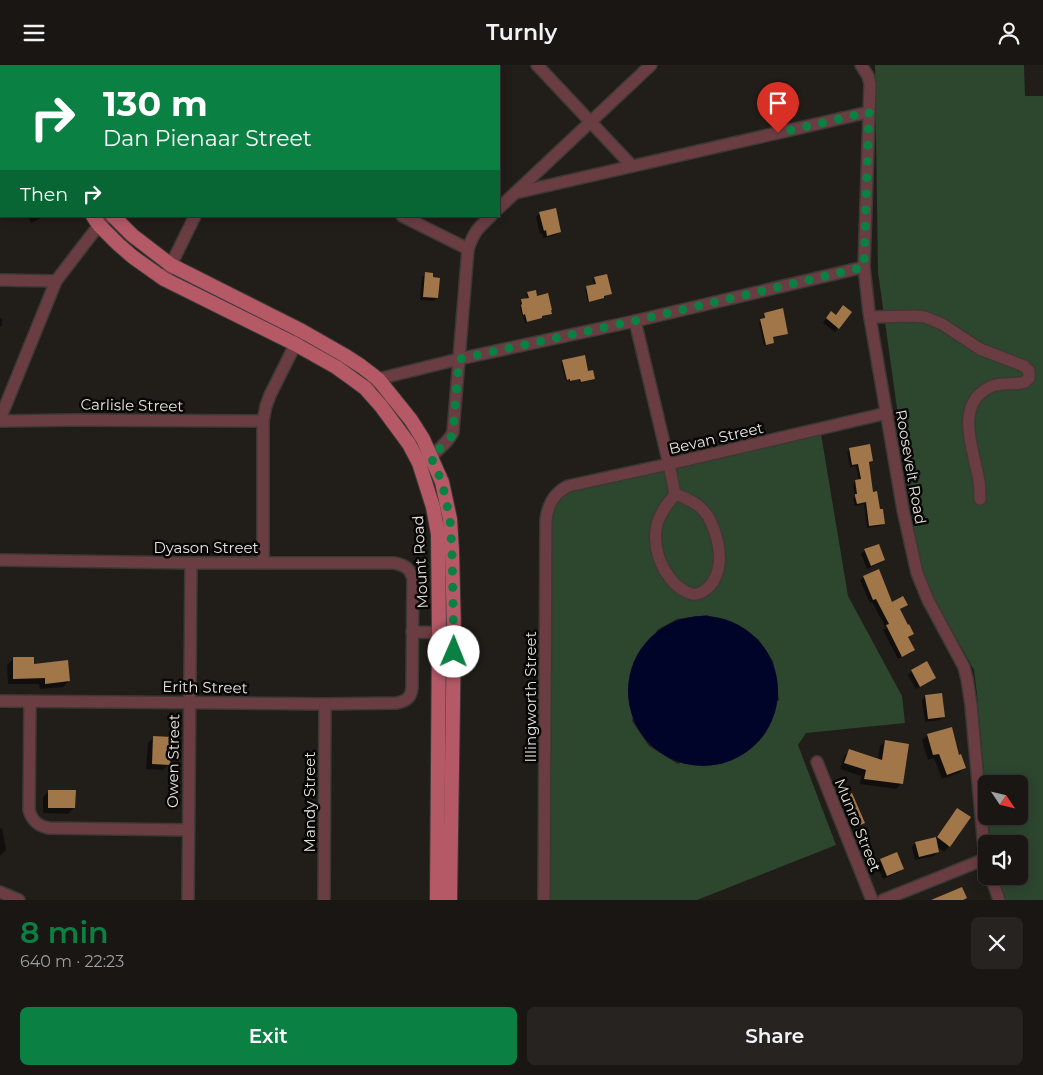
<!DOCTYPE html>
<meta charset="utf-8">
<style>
body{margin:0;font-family:Montserrat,sans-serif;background:#262321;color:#f1f3f6;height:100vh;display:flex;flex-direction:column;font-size:19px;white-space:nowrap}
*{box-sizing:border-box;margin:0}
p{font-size:16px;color:#9f9fa0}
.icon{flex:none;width:28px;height:28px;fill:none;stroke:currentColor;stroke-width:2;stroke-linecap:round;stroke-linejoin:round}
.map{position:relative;height:835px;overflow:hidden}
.panel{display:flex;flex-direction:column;background:#191613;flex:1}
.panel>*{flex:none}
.banner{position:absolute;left:0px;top:0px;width:500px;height:152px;box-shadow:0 2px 12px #0003,0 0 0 1px #373533;background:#0b8043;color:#fff;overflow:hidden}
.needle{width:32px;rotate:125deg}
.controls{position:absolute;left:978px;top:710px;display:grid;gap:10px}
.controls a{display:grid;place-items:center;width:50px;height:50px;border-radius:8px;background:#191613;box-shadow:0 2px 12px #0003,0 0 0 1px #373533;font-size:25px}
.pin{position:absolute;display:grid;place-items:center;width:42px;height:42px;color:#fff;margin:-51px -21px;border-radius:50% 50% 50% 0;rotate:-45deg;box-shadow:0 0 5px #0007}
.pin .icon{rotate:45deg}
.me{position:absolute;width:55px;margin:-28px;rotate:1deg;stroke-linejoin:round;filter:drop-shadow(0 0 4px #0008)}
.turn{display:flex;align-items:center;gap:18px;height:105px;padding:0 20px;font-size:22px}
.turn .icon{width:65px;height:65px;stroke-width:2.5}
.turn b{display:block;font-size:35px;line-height:42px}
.then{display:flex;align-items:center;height:48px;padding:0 20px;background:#0003;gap:10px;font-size:19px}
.round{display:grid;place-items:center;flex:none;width:52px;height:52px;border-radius:8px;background:#262321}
.head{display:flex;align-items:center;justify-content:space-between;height:85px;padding:0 20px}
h1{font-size:30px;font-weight:600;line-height:38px;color:#0b8043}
.button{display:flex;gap:10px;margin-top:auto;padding:10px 20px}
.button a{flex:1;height:58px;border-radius:8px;background:#0b8043;color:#fff;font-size:20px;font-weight:600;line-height:58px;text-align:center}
.button a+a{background:#262321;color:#f1f3f6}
header{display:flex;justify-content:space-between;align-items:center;height:65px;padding:0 20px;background:#191613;font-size:22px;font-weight:600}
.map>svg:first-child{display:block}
.green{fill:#2d462e;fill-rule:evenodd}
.water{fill:#000428}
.shadow{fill:#0007}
.building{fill:#a17649}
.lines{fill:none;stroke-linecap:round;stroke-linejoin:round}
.minor-casing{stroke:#3c3935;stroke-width:14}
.major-casing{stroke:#3c3935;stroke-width:16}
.minor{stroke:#6a3d43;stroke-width:11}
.major{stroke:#b55967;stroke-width:14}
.route{stroke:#0b8043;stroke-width:9;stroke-dasharray:0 16.2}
.labels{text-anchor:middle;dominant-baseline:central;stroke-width:5;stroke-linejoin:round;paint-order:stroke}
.street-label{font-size:15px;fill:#e5e3e0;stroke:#090706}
</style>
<header><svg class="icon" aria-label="menu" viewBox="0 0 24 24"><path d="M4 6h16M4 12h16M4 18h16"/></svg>Turnly<svg class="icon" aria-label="person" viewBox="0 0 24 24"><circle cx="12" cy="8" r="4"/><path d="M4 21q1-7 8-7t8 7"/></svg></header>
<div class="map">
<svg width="1043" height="835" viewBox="0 0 1043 835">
<rect width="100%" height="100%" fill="#211d19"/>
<g class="green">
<path d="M875 0H1024L1025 31H1043V835H1005L996 811H1019V779H991L988 751H1019V719H986V729L977 629 974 605 928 522 918 494 878 207Z"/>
<path d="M821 369 848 531 902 631 905 658 806 668 798 680 836 780 697 835H549L551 450 560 431 573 425ZM707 550 758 574 773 596 779 635 678 699 649 681 632 656 657 565 677 554Z"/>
</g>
<circle class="water" cx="703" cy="626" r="75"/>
<g class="shadow">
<path d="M75 0H103L104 1H76Z"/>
<path d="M162 0H170L171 1H159Z"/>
<rect x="185" y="0" width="33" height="1"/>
<path d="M226 0H303L299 1H227Z"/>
<path d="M475 0H498L500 2 476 1Z"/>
<path d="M540 148 560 167 556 170 543 173 542 168 540 169 536 152Z"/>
<path d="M28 151H46L31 158Z"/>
<path d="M426 209 437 233 434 236 420 235 422 212Z"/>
<path d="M595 213 611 229 603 232 601 234 588 237 585 224 586 222 594 220 593 214Z"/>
<path d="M528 228 536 232 550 249 549 250 541 252 539 254 525 258 523 250 522 251 520 242 521 241 520 237 528 234 526 229Z"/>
<path d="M765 249 787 268 785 270 772 273 773 277 771 279 764 280 759 257 764 255 763 250Z"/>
<path d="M827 252 838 263 835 267 823 258Z"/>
<path d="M0 253H2V260L0 262Z"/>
<path d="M563 297 588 307 594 313 592 315 580 318 579 314 569 317V315L566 316 561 298Z"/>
<path d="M850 384 872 396 869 399 872 428 884 459 881 461 867 463 864 439 855 441 853 434 855 432 853 419 855 416H859L856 401 850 402 847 387Z"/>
<path d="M865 485 884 495 880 498 867 504 861 489Z"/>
<path d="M864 512 892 538 906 540 899 546 913 569 907 573 913 585 910 588 898 594 883 565 886 563 872 537 870 538 860 515Z"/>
<path d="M13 594 33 600 69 616 63 622 40 624 39 619H8L7 600Z"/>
<path d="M912 606 934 612 931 616 916 624 908 610Z"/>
<path d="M925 631 944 651 940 655 925 657 922 635Z"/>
<path d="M928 670 958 691 964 703 959 708 942 714 934 693 928 695 922 675Z"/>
<path d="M154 672 169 699 163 705 146 704 148 678Z"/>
<path d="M886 676 902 718 896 724 860 719 861 711 840 704 844 691 850 686 878 695 880 681Z"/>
<path d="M49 726 74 743 68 749 43 748V732Z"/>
<path d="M844 733 863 758 860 761 852 765 840 737Z"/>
<path d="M958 744 949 781 944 787 936 781 937 787 934 791 915 795 912 782 916 778 935 774 952 750Z"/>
<path d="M2 763 6 785 0 791V764Z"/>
<path d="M881 795 902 803 899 807 883 814 877 799Z"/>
</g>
<g class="building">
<path d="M556 143 561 167 547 171 546 165 544 166 539 147Z"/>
<path d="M425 207 433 208V212L440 213 438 233 423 232Z"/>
<path d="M607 209 612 229 604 231V233L589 237 586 221 596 219 594 212Z"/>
<path d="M536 225 537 231 548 228 552 245H551L552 249 542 251V253L527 257 525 249 523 250 521 240 522 239 521 234 529 233 527 227Z"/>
<path d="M843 240 852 247 839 264 826 253 831 246 836 250Z"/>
<path d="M783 243 788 269 773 272 774 278 766 280 760 254 765 253 764 248Z"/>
<path d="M585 290 588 306 593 305 595 314 581 317 580 314 570 316V314L567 315 562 295Z"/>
<path d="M870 379 873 396 869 397 873 427 877 426 880 444H883L885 459 869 461 866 437 857 439 855 431V429H857L855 415 861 414 858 399 852 400 849 383Z"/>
<path d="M879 479 885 495 871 501 864 484Z"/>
<path d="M879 504 892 537 903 531 908 540 900 544 908 560 909 559 914 569 908 572 915 585 902 592 886 560 889 559 876 534 873 535 863 511Z"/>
<path d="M13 592H34V599L68 595 70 616 45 619V613L13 614Z"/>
<path d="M927 596 936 613 920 622 911 605Z"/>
<path d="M942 628 945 652 928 654 925 630Z"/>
<path d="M952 662 959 690 961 689 966 703 947 710 939 689 933 690 927 669Z"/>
<path d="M153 671 172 672 170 700 152 699Z"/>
<path d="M885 675 909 679 903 719 864 714 866 705 844 698 849 684 882 695Z"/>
<path d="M48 725H76L75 743H48Z"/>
<path d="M852 728 865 758 856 762 843 732Z"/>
<path d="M957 743 971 752 950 782 937 772Z"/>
<path d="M936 772 939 787 919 792 915 777Z"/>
<path d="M897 787 904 804 887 811 880 794Z"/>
<path d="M962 822 967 833 963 835H931Z"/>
</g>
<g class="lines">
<defs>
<g id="minor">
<path d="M76 0V1"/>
<path d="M362 0 363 1"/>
<path d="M537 0 632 101"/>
<path d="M861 0 868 11 870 19 864 202 869 247 903 445 917 508 928 535 964 602 967 614 971 640 985 794 986 799"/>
<path d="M308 1 312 0"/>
<path d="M430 1 431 0"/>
<path d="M0 73H1"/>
<path d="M515 128 869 47"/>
<path d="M499 143 651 0"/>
<path d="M402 151 468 184"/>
<path d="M164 214 195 151"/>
<path d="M0 215 56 216"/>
<path d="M870 252 913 251 925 252 942 259 980 284 1024 301 1029 306V313L1025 317C1014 321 999 316 988 323 955 341 973 383 978 411 980 418 980 426 980 434"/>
<path d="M635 256 669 399 675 429C668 438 660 448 657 459 652 481 660 503 675 519 680 523 685 528 692 529 699 530 704 526 709 522 721 509 721 490 717 474 710 448 701 438 675 429"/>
<path d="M372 318 378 314 459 294 635 256 864 202"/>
<path d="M0 354 56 216 99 160 107 151"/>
<path d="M0 356 74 355 263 356"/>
<path d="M424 395C432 392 450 375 453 367L468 184C474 167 477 164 491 151"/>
<path d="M0 495 191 498H394C405 500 409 503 413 513L412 623C411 633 406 636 397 638L325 639 0 636"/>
<path d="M263 497V356L266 341 270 330 302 266"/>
<path d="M412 567 454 568"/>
<path d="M30 636 29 745C32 756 38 761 49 763L188 765"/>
<path d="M817 697 872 835"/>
<path d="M991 811 999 835"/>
<path d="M0 827 19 835"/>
<path d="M188 835 191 498"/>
<path d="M324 835 325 639"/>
<path d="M544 835 546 455C548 439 554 428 568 421L669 399 887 348"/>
<path d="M883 835 985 794"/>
</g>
<g id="major">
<path d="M29 0V1"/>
<path d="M45 0V1"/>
<path d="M93 151 99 160 118 179 133 192 164 214 295 279 336 302 350 312 365 323 381 341 409 379 419 398 433 442 438 469 439 568 437 835"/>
<path d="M113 151 132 170 171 200 302 266 344 290 361 301 378 314 411 355 423 374 442 417 450 454 452 486 454 568 450 835"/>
</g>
</defs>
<use href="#minor" class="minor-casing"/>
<use href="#major" class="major-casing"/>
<use href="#minor" class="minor"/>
<use href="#major" class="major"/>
</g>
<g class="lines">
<path class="route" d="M454 587 452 486 450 454 442 417 431 392C438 384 450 377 453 368L459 294 634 256 864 202 869 47 778 68"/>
</g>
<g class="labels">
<g class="street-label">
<text transform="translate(132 340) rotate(1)">Carlisle Street</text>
<text transform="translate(716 373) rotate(-13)">Bevan Street</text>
<text transform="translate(911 402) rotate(80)">Roosevelt Road</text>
<text x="206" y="482">Dyason Street</text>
<text transform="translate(420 497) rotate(-93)">Mount Road</text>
<text transform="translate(205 622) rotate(1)">Erith Street</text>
<text transform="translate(530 632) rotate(-90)">Illingworth Street</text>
<text transform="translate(173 696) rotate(-89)">Owen Street</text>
<text transform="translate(309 737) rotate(-90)">Mandy Street</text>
<text transform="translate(858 760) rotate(68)">Munro Street</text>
</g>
</g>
</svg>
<div class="controls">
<a><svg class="needle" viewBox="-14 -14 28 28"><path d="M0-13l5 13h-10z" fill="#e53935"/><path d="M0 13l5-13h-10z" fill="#9f9fa0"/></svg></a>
<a><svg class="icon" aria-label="sound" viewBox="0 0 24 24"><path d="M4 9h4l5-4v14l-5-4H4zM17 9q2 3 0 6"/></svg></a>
</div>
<div class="pin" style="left:778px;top:68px;background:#d93025"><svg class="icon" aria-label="arrive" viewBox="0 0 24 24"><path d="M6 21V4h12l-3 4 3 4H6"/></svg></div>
<svg class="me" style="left:454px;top:587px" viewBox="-20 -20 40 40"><circle r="19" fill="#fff"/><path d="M0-13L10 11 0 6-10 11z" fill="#0b8043"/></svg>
<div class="banner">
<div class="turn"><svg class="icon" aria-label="right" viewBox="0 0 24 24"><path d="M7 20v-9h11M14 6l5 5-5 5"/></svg><div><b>130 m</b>Dan Pienaar Street</div></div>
<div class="then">Then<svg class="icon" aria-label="right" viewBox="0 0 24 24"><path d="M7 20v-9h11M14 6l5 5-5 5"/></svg></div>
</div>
</div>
<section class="panel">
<div class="head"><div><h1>8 min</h1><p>640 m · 22:23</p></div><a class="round"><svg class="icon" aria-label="close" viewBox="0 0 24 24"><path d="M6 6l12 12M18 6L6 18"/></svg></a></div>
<div class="button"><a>Exit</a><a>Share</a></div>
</section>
